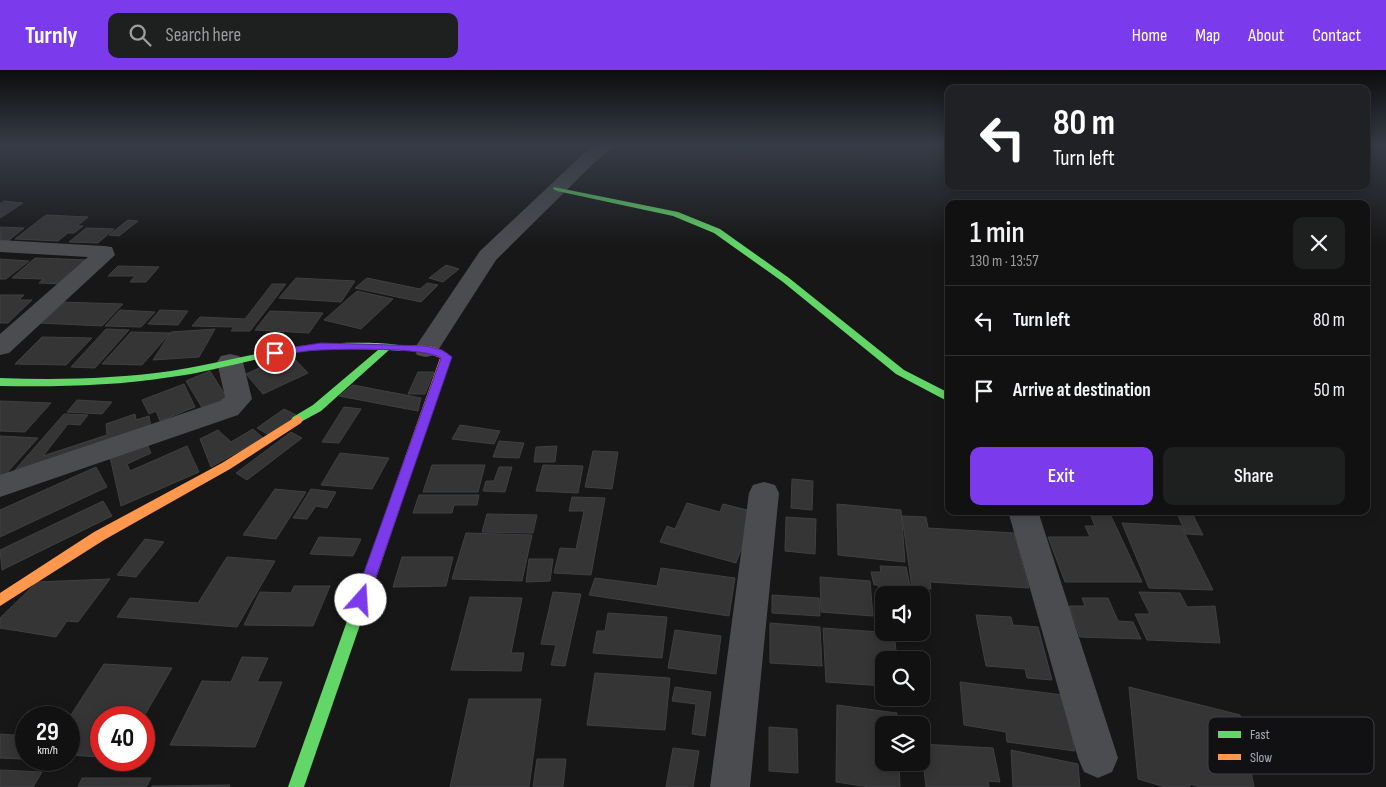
<!DOCTYPE html>
<meta charset="utf-8">
<style>
body{margin:0;font-family:"Sofia Sans Condensed",sans-serif;background:#1e1f1f;color:#f1f3f6;height:100vh;display:flex;flex-direction:column;font-size:19px;white-space:nowrap}
*{box-sizing:border-box;margin:0}
p{font-size:16px;color:#9c9d9f}
.icon{flex:none;width:28px;height:28px;fill:none;stroke:currentColor;stroke-width:2;stroke-linecap:round;stroke-linejoin:round}
.map{position:relative;flex:1;overflow:hidden}
.sheet{position:absolute;left:945px;top:130px;width:425px;height:315px;display:flex;flex-direction:column;background:#111;border-radius:10px;box-shadow:0 2px 12px #0003,0 0 0 1px #303131}
.sheet>*{flex:none}
.banner{position:absolute;left:945px;top:15px;width:425px;height:105px;border-radius:10px;box-shadow:0 2px 12px #0003,0 0 0 1px #303131;background:#202124;color:#fff;overflow:hidden}
.buttons{position:absolute;left:875px;top:516px;display:grid;gap:10px}
.buttons a{display:grid;place-items:center;width:55px;height:55px;border-radius:10px;background:#111;box-shadow:0 2px 12px #0003,0 0 0 1px #303131;font-size:25px}
.speed{position:absolute;left:15px;top:636px;display:flex;gap:10px;font-size:25px;font-weight:700;text-align:center}
.speed>*{display:grid;place-content:center;width:65px;height:65px;border-radius:50%;background:#111;box-shadow:0 2px 12px #0003,0 0 0 1px #303131;line-height:1}
.speed small{font-size:12px;font-weight:400}
.speed .limit{border:8px solid #d22;background:#fff;color:#111}
.pin{position:absolute;display:grid;place-items:center;width:42px;height:42px;color:#fff;margin:-21px;border:2px solid #fff;border-radius:50%;box-shadow:0 1px 5px #0007}
.me{position:absolute;width:55px;margin:-28px;rotate:19deg;stroke-linejoin:round;filter:drop-shadow(0 0 4px #0008)}
.turn{display:flex;align-items:center;gap:18px;height:105px;padding:0 25px;font-size:22px}
.turn .icon{width:65px;height:65px;stroke-width:2.5}
.turn b{display:block;font-size:35px;line-height:42px}
.round{display:grid;place-items:center;flex:none;width:52px;height:52px;border-radius:10px;background:#1e1f1f}
.overview{display:flex;align-items:center;justify-content:space-between;height:85px;padding:0 25px}
h1{font-size:30px;font-weight:600;line-height:38px}
.cta{display:flex;gap:10px;margin-top:auto;padding:10px 25px}
.cta a{flex:1;height:58px;border-radius:10px;background:#7c3aed;color:#fff;font-size:20px;font-weight:600;line-height:58px;text-align:center}
.cta a+a{background:#1e1f1f;color:#f1f3f6}
ul{padding:0;list-style:none}
li{display:flex;align-items:center;gap:15px;height:70px;padding:0 25px;border-top:1px solid #303131}
li div{flex:1}
li b{display:block;font-size:19px}
li em{font-style:normal}
header{display:flex;align-items:center;gap:30px;box-sizing:border-box;height:70px;padding:0 25px;background:#7c3aed;color:#fff}
header strong{font-size:24px}
nav{display:flex;gap:28px;margin-inline-start:auto;font-size:18px}
.search{width:350px;height:45px;background:#1e1f1f;display:flex;align-items:center;gap:12px;box-sizing:border-box;padding:0 18px;border-radius:10px;color:#9c9d9f;font-size:19px}
.map>svg:first-child{display:block}
.built{fill:#212123}
.building{fill:#353536;stroke:#3f4043}
.lines{fill:none;stroke-linecap:round;stroke-linejoin:round}
.street{fill:#4b4c50;fill-rule:evenodd}
.fast{fill:#63d668;fill-rule:evenodd}
.slow{fill:#ff974d;fill-rule:evenodd}
.route{fill:#7c3aed;stroke:#51269a}
.key{fill:#111113;stroke:#3e4045;stroke-width:1}
.key-label{font-size:14px;fill:#a8adb8}
</style>
<header>
<strong>Turnly</strong>
<div class="search"><svg class="icon" aria-label="search" viewBox="0 0 24 24"><circle cx="10" cy="10" r="6"/><path d="M15 15l6 6"/></svg>Search here</div>
<nav><a>Home</a><a>Map</a><a>About</a><a>Contact</a></nav>
</header>
<div class="map">
<svg width="1386" height="717" viewBox="0 0 1386 717">
<rect width="100%" height="100%" fill="#171717"/>
<path class="built" d="M676 76H869L863 82Z"/>
<g class="building">
<path d="M4 131 23 133 0 148V134Z"/>
<path d="M46 145 88 147 77 156H83L74 163H68L58 171 15 169Z"/>
<path d="M128 150 138 151 119 166 109 165Z"/>
<path d="M0 157 24 158 8 171 0 170Z"/>
<path d="M86 158 114 159 98 173 69 172Z"/>
<path d="M35 188 89 190 63 214 39 213 43 209 12 208Z"/>
<path d="M0 189 29 191 6 209H0Z"/>
<path d="M446 195 459 199 443 212 429 208Z"/>
<path d="M118 196 159 197 146 212H130L135 206H108Z"/>
<path d="M296 208 355 211 341 232 279 228Z"/>
<path d="M367 208 420 219 427 213 438 215 421 232 355 218Z"/>
<path d="M272 214H286L250 261H231L234 257 192 256 200 247 245 249Z"/>
<path d="M357 221 393 229 361 259 324 250Z"/>
<path d="M0 225H24L19 230H32L8 253H0Z"/>
<path d="M62 232 123 234 102 256 40 253Z"/>
<path d="M120 240 155 242 141 257 105 256Z"/>
<path d="M160 240 188 241 178 255 148 254Z"/>
<path d="M270 241 323 243 309 263 255 260Z"/>
<path d="M106 259 129 260 95 298 71 297Z"/>
<path d="M215 259 199 287 153 290 171 262Z"/>
<path d="M131 262 170 263 142 295 102 294Z"/>
<path d="M42 267 92 268 66 295 15 294Z"/>
<path d="M290 284 308 303 263 324 246 304Z"/>
<path d="M210 301 229 331 204 341 186 311Z"/>
<path d="M418 302H434L425 324H408Z"/>
<path d="M184 314 195 337 160 351 156 341 149 344 142 330Z"/>
<path d="M353 315 421 328 418 341 339 326Z"/>
<path d="M77 330 112 332 102 344 67 342Z"/>
<path d="M0 331 51 333 25 362 0 361Z"/>
<path d="M344 337 361 339 339 373 322 372Z"/>
<path d="M284 339 296 345 269 365 257 358Z"/>
<path d="M64 344 88 345 80 355 68 354 43 386 107 365 106 354 135 344 136 350 149 346 151 358 8 408Z"/>
<path d="M460 355 500 361 494 374 452 369Z"/>
<path d="M253 359 263 368 211 397 200 369 218 360 231 372Z"/>
<path d="M291 362 302 368 247 410 236 403Z"/>
<path d="M0 366 38 368 4 406H0Z"/>
<path d="M499 371 524 373 519 388 493 387Z"/>
<path d="M146 372 151 383 127 394 130 401 187 376 199 402 121 436 110 387Z"/>
<path d="M557 376 555 392H534L536 377Z"/>
<path d="M593 381 618 382 612 419 585 417Z"/>
<path d="M340 383 389 388 372 419 321 415Z"/>
<path d="M432 395H485L478 422H423Z"/>
<path d="M543 395 583 396 578 423 536 421Z"/>
<path d="M96 397 107 417 0 467V440Z"/>
<path d="M499 397H512L505 422 483 421 486 411H494Z"/>
<path d="M792 409 813 411 812 440 791 438Z"/>
<path d="M275 419 306 422 276 469 243 465Z"/>
<path d="M311 419 336 422 327 438 316 436 307 449 293 448Z"/>
<path d="M419 425H479L477 435H454L452 443H413Z"/>
<path d="M572 427 605 428 591 505 554 503 560 478 576 479 584 441H569Z"/>
<path d="M103 431 112 446 2 500 0 480Z"/>
<path d="M687 433 720 442 723 434 755 442 736 493 660 472 667 456 675 459Z"/>
<path d="M837 434 901 440 905 492 838 485Z"/>
<path d="M1176 441H1191L1203 465 1186 464Z"/>
<path d="M487 444 537 445 533 463 482 462Z"/>
<path d="M1090 444H1110L1142 512H1065L1048 467H1090L1085 456H1095Z"/>
<path d="M902 446 926 447 928 458 1014 463 1029 518 930 512 931 519 912 518Z"/>
<path d="M786 447 816 449 815 484 785 481Z"/>
<path d="M1122 453 1181 456 1213 520 1149 518Z"/>
<path d="M466 463 532 465 522 511 452 509Z"/>
<path d="M319 467 361 469 353 486 310 484Z"/>
<path d="M145 469 164 472 136 507 117 505Z"/>
<path d="M227 487 275 491 237 557 117 547 130 528 198 533Z"/>
<path d="M402 487H453L446 516 393 517Z"/>
<path d="M529 489H553L550 511 526 512Z"/>
<path d="M880 496 906 497 912 525H884V552L878 515H874L871 502H881Z"/>
<path d="M661 498 735 508 729 546 589 525 595 508 657 516Z"/>
<path d="M820 507 870 511 873 546 821 542Z"/>
<path d="M110 509 78 552 67 551 56 567 0 558V548L37 512Z"/>
<path d="M294 516H330L313 556 244 555 260 522 291 523Z"/>
<path d="M553 522 581 524 565 596 551 595 556 575 541 574Z"/>
<path d="M1139 522 1180 523 1187 537 1215 536 1220 573 1147 570 1135 544H1150Z"/>
<path d="M772 525 819 528 820 546 772 543Z"/>
<path d="M470 527 522 528 511 583H524L521 601 451 600Z"/>
<path d="M1082 528H1108L1118 551 1133 552 1141 569 1080 567 1069 536H1085Z"/>
<path d="M608 543 667 547 662 588 593 583 597 561H605Z"/>
<path d="M976 545 1011 547 1013 555 1038 557 1052 610 1027 608 1025 599 986 596Z"/>
<path d="M770 553 820 557 822 596 770 593Z"/>
<path d="M823 558 894 563 897 590H884V616L826 612Z"/>
<path d="M675 560 721 566 716 604 668 598Z"/>
<path d="M242 587 268 588 257 612H282L255 677 170 675 202 611 231 612Z"/>
<path d="M104 594 172 598 143 648H101V687L69 685V648Z"/>
<path d="M595 603 670 608 665 660 587 655Z"/>
<path d="M960 612 1063 625 1075 681 1007 672 1006 662 964 655Z"/>
<path d="M675 617 711 622 705 666 692 664 696 634 672 631Z"/>
<path d="M1129 617 1240 645 1254 717H1200L1190 714V717H1165L1138 709Z"/>
<path d="M469 629H541L529 717H450Z"/>
<path d="M837 635 897 643V655H884V692H899L900 717H869L836 712Z"/>
<path d="M769 657 797 659 798 703 769 701Z"/>
<path d="M0 664 26 666V683L22 689 0 688Z"/>
<path d="M921 674 993 678 1000 712 988 711 989 717H926Z"/>
<path d="M673 678 699 681 693 717H666Z"/>
<path d="M1011 680 1078 694 1080 717H1013Z"/>
<path d="M537 689H566L563 717H533Z"/>
<path d="M0 700 42 702 33 717H0Z"/>
<path d="M82 708H151L146 717H78Z"/>
<path d="M230 715 229 717H151L152 716Z"/>
</g>
<g class="lines">
<g class="street">
<path d="M595 76H615L594 93 496 190 435 285 426 287 417 285 414 279 480 181 582 85Z"/>
<path d="M0 170 104 176 112 177 115 185 9 283 0 285V264L88 187 0 182Z"/>
<path d="M230 284 239 286 243 292 252 329 238 345 0 427V405L220 331 225 327 217 292 221 286Z"/>
<path d="M764 412 775 415 779 423 750 717H710L749 423 753 415Z"/>
<path d="M1008 441H1038L1118 688 1112 702 1098 708 1084 702 1078 688Z"/>
</g>
<g class="fast">
<path d="M554 117 678 142 720 159 789 208 904 300 949 323V332L896 304 783 212 714 163 673 146 557 121 553 119Z"/>
<path d="M332 273C346 273 398 271 406 278L401 281 389 280 321 341 297 354 293 353 291 350 293 347 313 335 378 280C349 278 319 279 290 283 250 289 211 302 171 307 114 316 57 317 0 316V308C57 310 114 309 171 301 225 293 277 276 332 273Z"/>
<path d="M364 517 369 519 371 523 304 717H288L357 523 359 519Z"/>
</g>
<g class="slow">
<path d="M401 275C417 275 440 274 451 287L371 523 369 527 364 529 359 527 357 523 440 288 425 282 397 280 396 278Z"/>
<path d="M297 346 301 347 303 350 301 353 230 399 104 470 0 536V523L94 462 222 393Z"/>
</g>
</g>
<linearGradient id="sky" x2="0" y2="1"><stop stop-color="#0d0d0d"/><stop offset="0.43" stop-color="#363c47"/><stop offset="1" stop-color="#363c47" stop-opacity="0"/></linearGradient>
<rect width="1386" height="176" fill="url(#sky)"/>
<path class="route" d="M321 273 426 276 442 280 452 287 368 530 366 534 361 536 356 534 354 530 441 288C425 277 344 279 322 280 306 280 291 284 275 286L270 283 275 280Z"/>
<rect x="1208" y="647" width="166" height="57" rx="8" class="key"/>
<rect x="1218" y="661" width="23" height="7" fill="#63d668"/>
<rect x="1218" y="684" width="23" height="6" fill="#ff974d"/>
<g class="key-label">
<text x="1250" y="669">Fast</text>
<text x="1250" y="692">Slow</text>
</g>
</svg>
<div class="buttons">
<a><svg class="icon" aria-label="sound" viewBox="0 0 24 24"><path d="M4 9h4l5-4v14l-5-4H4zM17 9q2 3 0 6"/></svg></a>
<a><svg class="icon" aria-label="search" viewBox="0 0 24 24"><circle cx="10" cy="10" r="6"/><path d="M15 15l6 6"/></svg></a>
<a><svg class="icon" aria-label="layers" viewBox="0 0 24 24"><path d="M12 4l9 5-9 5-9-5zM3 14l9 5 9-5"/></svg></a>
</div>
<div class="speed"><div>29<small>km/h</small></div><div class="limit">40</div></div>
<div class="pin" style="left:275px;top:283px;background:#d93025"><svg class="icon" aria-label="arrive" viewBox="0 0 24 24"><path d="M6 21V4h12l-3 4 3 4H6"/></svg></div>
<svg class="me" style="left:361px;top:530px" viewBox="-20 -20 40 40"><circle r="19" fill="#fff"/><path d="M0-13L10 11 0 6-10 11z" fill="#7c3aed"/></svg>
<div class="banner">
<div class="turn"><svg class="icon" aria-label="left" viewBox="0 0 24 24"><path d="M17 20v-9H6M10 6l-5 5 5 5"/></svg><div><b>80 m</b>Turn left</div></div>
</div>
<section class="sheet">
<div class="overview"><div><h1>1 min</h1><p>130 m · 13:57</p></div><a class="round"><svg class="icon" aria-label="close" viewBox="0 0 24 24"><path d="M6 6l12 12M18 6L6 18"/></svg></a></div>
<ul>
<li><svg class="icon" aria-label="left" viewBox="0 0 24 24"><path d="M17 20v-9H6M10 6l-5 5 5 5"/></svg><div><b>Turn left</b></div><em>80 m</em></li>
<li><svg class="icon" aria-label="arrive" viewBox="0 0 24 24"><path d="M6 21V4h12l-3 4 3 4H6"/></svg><div><b>Arrive at destination</b></div><em>50 m</em></li>
</ul>
<div class="cta"><a>Exit</a><a>Share</a></div>
</section>
</div>
